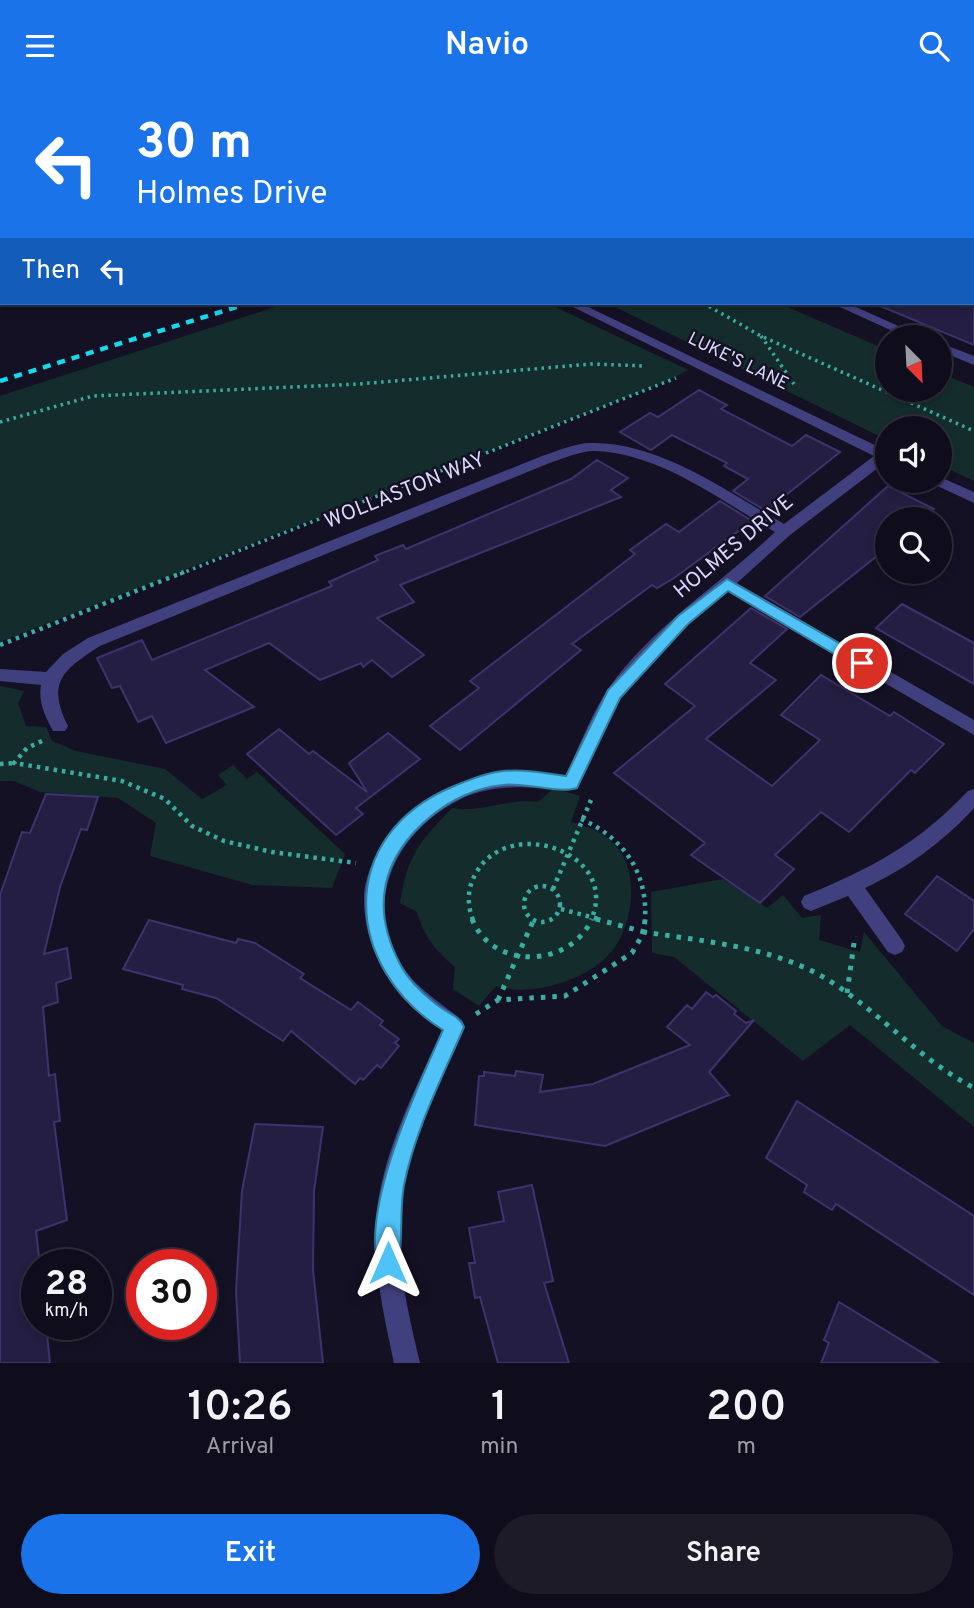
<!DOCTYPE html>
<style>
body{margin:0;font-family:Overpass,sans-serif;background:#1d1b28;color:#f1f3f6;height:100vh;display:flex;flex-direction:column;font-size:26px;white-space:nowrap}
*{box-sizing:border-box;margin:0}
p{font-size:23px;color:#9b9ca3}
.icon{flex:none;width:38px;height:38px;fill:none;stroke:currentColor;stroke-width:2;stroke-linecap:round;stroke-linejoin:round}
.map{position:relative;height:1272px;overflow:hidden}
.details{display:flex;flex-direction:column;background:#0f0d1b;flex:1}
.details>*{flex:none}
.top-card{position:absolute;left:0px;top:0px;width:975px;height:214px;box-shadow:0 4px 10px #0003,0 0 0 2px #2f2d3a;background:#1a73e8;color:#fff;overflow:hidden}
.needle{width:46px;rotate:156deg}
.fabs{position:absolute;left:875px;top:234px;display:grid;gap:14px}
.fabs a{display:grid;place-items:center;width:77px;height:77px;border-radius:50%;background:#0f0d1b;box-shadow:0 4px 10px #0003,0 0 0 2px #2f2d3a;font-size:35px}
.speed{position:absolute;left:21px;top:1158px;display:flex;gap:14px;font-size:35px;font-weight:700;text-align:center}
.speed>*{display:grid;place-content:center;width:91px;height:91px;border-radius:50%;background:#0f0d1b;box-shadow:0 4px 10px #0003,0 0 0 2px #2f2d3a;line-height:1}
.speed small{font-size:18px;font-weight:400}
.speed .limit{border:10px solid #d22;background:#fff;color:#111}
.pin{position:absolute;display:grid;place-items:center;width:60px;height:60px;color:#fff;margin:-30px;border:4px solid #fff;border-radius:50%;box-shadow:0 2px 7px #0007}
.me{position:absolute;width:77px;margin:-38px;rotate:0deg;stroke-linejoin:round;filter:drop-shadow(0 0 5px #0008)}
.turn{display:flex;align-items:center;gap:24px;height:147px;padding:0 21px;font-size:32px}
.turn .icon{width:91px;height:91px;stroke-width:2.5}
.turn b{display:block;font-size:49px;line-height:60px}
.then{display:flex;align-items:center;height:66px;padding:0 21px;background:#0003;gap:14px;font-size:26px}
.eta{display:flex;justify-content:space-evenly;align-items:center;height:119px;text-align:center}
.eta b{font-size:42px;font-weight:600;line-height:49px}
.button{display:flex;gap:14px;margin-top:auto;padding:14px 21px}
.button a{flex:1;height:80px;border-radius:42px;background:#1a73e8;color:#fff;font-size:28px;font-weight:600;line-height:80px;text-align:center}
.button a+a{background:#1d1b28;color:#f1f3f6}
header{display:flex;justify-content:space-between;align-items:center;height:91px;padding:0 21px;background:#1a73e8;color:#fff;font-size:32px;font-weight:600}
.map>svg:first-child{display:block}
.green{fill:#142d2c}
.building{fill:#251e43;stroke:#3d336d;stroke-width:2}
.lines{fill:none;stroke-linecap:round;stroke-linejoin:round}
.path-far2{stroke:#3aada3;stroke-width:3.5;stroke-dasharray:2.5 4.5;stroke-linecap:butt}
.path-far1{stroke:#3aada3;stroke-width:4.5;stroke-dasharray:3.5 5;stroke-linecap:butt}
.path{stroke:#3aada3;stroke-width:5;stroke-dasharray:4.5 7;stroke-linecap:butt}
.minor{fill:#41407f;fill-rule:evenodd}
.rail-far1{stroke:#14daea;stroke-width:3.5;stroke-dasharray:6 5;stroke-linecap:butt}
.rail{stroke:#14daea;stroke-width:4.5;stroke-dasharray:8 7;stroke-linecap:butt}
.route{fill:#4fc3f7;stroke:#337fa1;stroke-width:2}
.labels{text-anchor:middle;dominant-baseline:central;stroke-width:5;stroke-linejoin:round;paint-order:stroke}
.far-street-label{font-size:18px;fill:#dbd7fc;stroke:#141124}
.street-label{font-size:21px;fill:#dbd7fc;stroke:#141124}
</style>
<header><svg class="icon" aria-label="menu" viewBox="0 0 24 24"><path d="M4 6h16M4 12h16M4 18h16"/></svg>Navio<svg class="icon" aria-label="search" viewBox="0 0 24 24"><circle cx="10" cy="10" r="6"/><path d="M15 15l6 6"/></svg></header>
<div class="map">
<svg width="974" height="1272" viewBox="0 0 974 1272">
<rect width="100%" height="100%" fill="#141124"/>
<g class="green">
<path d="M287 212H547L688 279 663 292 0 551V305Z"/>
<path d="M607 212H778L887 259V299H940V282L974 296V390L940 374V338H887V349Z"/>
<path d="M0 595 24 600 18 612 26 635 46 636 52 650 76 660 165 678 202 708 227 694 218 684 233 674 247 688 257 681 345 763 332 797 252 794 150 765 156 732 118 707 40 701 14 690H0Z"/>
<path d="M554 697 580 705 571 731C584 734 600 740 610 749 644 776 634 845 602 870 588 882 572 889 554 894 537 899 513 901 496 895L479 915 453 898 455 876C436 861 423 844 417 821L400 812C408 763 418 753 452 717 481 722 507 707 538 711Z"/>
<path d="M723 788 767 817 783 804 802 827 821 824 819 849 860 861 864 841 942 935 974 952V1036L850 934 803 970 674 866 652 862 651 801Z"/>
</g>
<g class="building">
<path d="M873 212H974V254Z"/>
<path d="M699 299 727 314 721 318 792 355 806 344 840 361 766 420 733 400 748 388 724 375 727 372 672 344 651 359 620 341 650 322 658 326Z"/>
<path d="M597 369 628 387 611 399 621 406 400 494 414 511 377 527 424 564 392 586 372 569 363 576 361 572 320 589 269 552 205 579 254 616 166 652 152 625 138 631 120 595 112 597 97 567 142 549 152 569 332 495 329 491 378 469 375 465 403 454 406 458 571 388Z"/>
<path d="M888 395 934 418 921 429H887V457L800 526 765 505Z"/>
<path d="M720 410 752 430 674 487 657 497 652 494 572 553 581 559 460 659 430 635 479 597 470 590 635 463 630 459 666 433 679 441Z"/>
<path d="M902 513 974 552V593L876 537Z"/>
<path d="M751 517 787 538 750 572 776 589 706 648 772 695 820 649 781 624 821 584 890 625 894 621 944 653 915 682 911 679 849 741 821 721 775 764 794 778 760 812 691 764 705 752 614 682 695 615 665 593Z"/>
<path d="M279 638 309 663 313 660 367 701 349 672 388 642 420 668 356 717 363 723 336 744 247 663Z"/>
<path d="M46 703 98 706 87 739 81 738 60 796 44 863 67 857 71 887 56 892 58 911 43 916 49 985 55 983 60 1030 54 1031 67 1129 36 1140 40 1174H37V1234H46L50 1272H0V804L22 741 30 742Z"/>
<path d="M937 785 974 810V838L957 860 905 823Z"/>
<path d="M149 829 236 852 238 848 255 852 304 883 300 887 351 919 358 911 383 930 380 934 399 948 395 952 399 955 381 977 377 974 363 989 360 987 355 993 291 940 283 950 216 907 182 898 183 894 123 878Z"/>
<path d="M706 901 713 906 716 904 736 920 734 923 746 932 754 929 709 981 729 1004 605 1055 475 1034 479 985H484V981L515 985 516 980 543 984 540 1001 593 993 690 954 667 936 687 914 692 918Z"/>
<path d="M797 1010 974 1125V1204L836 1113 832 1119 804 1101 807 1094 766 1067Z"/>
<path d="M255 1033 323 1036 314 1100 313 1179 323 1272H240L236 1200 242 1100Z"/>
<path d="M532 1094 553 1190 544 1192 569 1272H498L480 1206 475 1207 469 1172H475L469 1137 504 1130 498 1101Z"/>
<path d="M839 1211 939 1272H821L829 1252 824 1249Z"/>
</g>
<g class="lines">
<g class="path-far2">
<path d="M703 212 761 245 974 340"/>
<path d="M761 245 794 293"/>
<path d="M0 331 93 305 359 293 591 273 645 275"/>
<path d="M180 483 676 287"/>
</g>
<g class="path-far1">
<path d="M0 554 184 481"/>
<path d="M42 650 27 657 14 672 122 690 165 708 192 735 224 750 272 761 356 772"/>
<path d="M0 673 14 672"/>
<path d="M581 728C624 747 648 782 645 829"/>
<circle cx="542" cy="813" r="18"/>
<path d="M553 798 591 709"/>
<path d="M561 818 602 829"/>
<path d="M473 829C467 814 467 797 476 782 509 723 621 762 591 829"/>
</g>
<g class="path">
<path d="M472 828C492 879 569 878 592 828"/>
<path d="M596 828 644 841 645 828"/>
<path d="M847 902 855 845"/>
<path d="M498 909 534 828"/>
<path d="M476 923 498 909 565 905 632 862 644 841C708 851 778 856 833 892 883 925 921 969 974 997"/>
</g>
<g class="minor">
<path d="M125 0H136L138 2H126Z"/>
<path d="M350 0H361L363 2H351Z"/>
<path d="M510 0H525L508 2Z"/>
<path d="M974 89V96H973V89Z"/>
<rect x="0" y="95" width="2" height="7"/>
<path d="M565 212H580L887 360V370L790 444 737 492 974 629V644L727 500C692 530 643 569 620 609 604 637 592 668 577 697L571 699C535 697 495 691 461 708 390 743 357 823 412 888 426 903 446 916 462 929L465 936C438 997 404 1061 400 1129 397 1177 409 1225 420 1272H394C384 1225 373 1178 376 1130 381 1062 415 1000 442 939 428 927 408 915 397 900 377 874 363 839 364 806 366 760 413 709 454 694 493 681 526 682 566 684 579 656 591 624 608 598 652 535 721 493 775 441 720 409 660 362 594 360 580 360 565 367 552 371L100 555C63 579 46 591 68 635L65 640H53C45 625 38 611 41 594L0 590V578L46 581 63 563 88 547 542 365C558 360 576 351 594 352 663 353 726 400 784 433L874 365Z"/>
<path d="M831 212H847L925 247H908Z"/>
<path d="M940 252 974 265V274L940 260Z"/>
<path d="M940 386 974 401V412L933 393 931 390H940Z"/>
<path d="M974 698V717C942 752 907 777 865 797L902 849 905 855 902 861 895 864 888 861 848 805 811 820 804 817 801 811 804 805C870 778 918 753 968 700Z"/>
</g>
<g class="rail-far1">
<path d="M902 2 907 0"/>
<path d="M921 2 927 0"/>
</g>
<path class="rail" d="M0 290 249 212"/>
</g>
<path class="route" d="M727 488 867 568V576H856L728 500 688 533 620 607 577 697C559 703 524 691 503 694 477 696 450 709 430 726 382 766 370 816 400 873 408 889 422 902 436 913 445 921 459 924 464 936 442 987 415 1039 404 1094 399 1119 404 1160 396 1180L388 1183 380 1180C357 1123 419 993 443 939 343 877 335 745 452 696 468 689 485 682 503 680 524 678 545 682 566 685L608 599 678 525Z"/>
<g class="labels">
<g class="far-street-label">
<text transform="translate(738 271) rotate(26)">LUKE'S LANE</text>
</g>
<g class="street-label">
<text transform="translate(405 400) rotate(-22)">WOLLASTON WAY</text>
<text transform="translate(734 456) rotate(-40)">HOLMES DRIVE</text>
</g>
</g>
</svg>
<div class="fabs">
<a><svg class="needle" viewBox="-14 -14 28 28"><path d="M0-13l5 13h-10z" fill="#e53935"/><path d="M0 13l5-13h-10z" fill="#9b9ca3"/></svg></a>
<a><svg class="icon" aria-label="sound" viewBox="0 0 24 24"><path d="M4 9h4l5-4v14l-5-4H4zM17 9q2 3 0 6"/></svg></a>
<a><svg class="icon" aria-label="search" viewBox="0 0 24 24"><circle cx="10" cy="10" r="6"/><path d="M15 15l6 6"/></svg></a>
</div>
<div class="speed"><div>28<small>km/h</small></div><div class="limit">30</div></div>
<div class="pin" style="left:862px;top:572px;background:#d93025"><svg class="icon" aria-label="arrive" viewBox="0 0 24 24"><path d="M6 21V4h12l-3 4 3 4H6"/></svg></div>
<svg class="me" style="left:388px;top:1172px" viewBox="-20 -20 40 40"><path d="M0-17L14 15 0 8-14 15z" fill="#4fc3f7" stroke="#fff" stroke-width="4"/></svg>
<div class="top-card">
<div class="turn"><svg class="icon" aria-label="left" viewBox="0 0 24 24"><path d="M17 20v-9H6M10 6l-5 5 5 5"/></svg><div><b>30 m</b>Holmes Drive</div></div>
<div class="then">Then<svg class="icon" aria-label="left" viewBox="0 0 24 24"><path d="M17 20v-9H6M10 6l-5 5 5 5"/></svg></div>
</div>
</div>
<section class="details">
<div class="eta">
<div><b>10:26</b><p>Arrival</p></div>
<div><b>1</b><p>min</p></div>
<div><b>200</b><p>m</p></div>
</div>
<div class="button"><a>Exit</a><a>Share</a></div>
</section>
